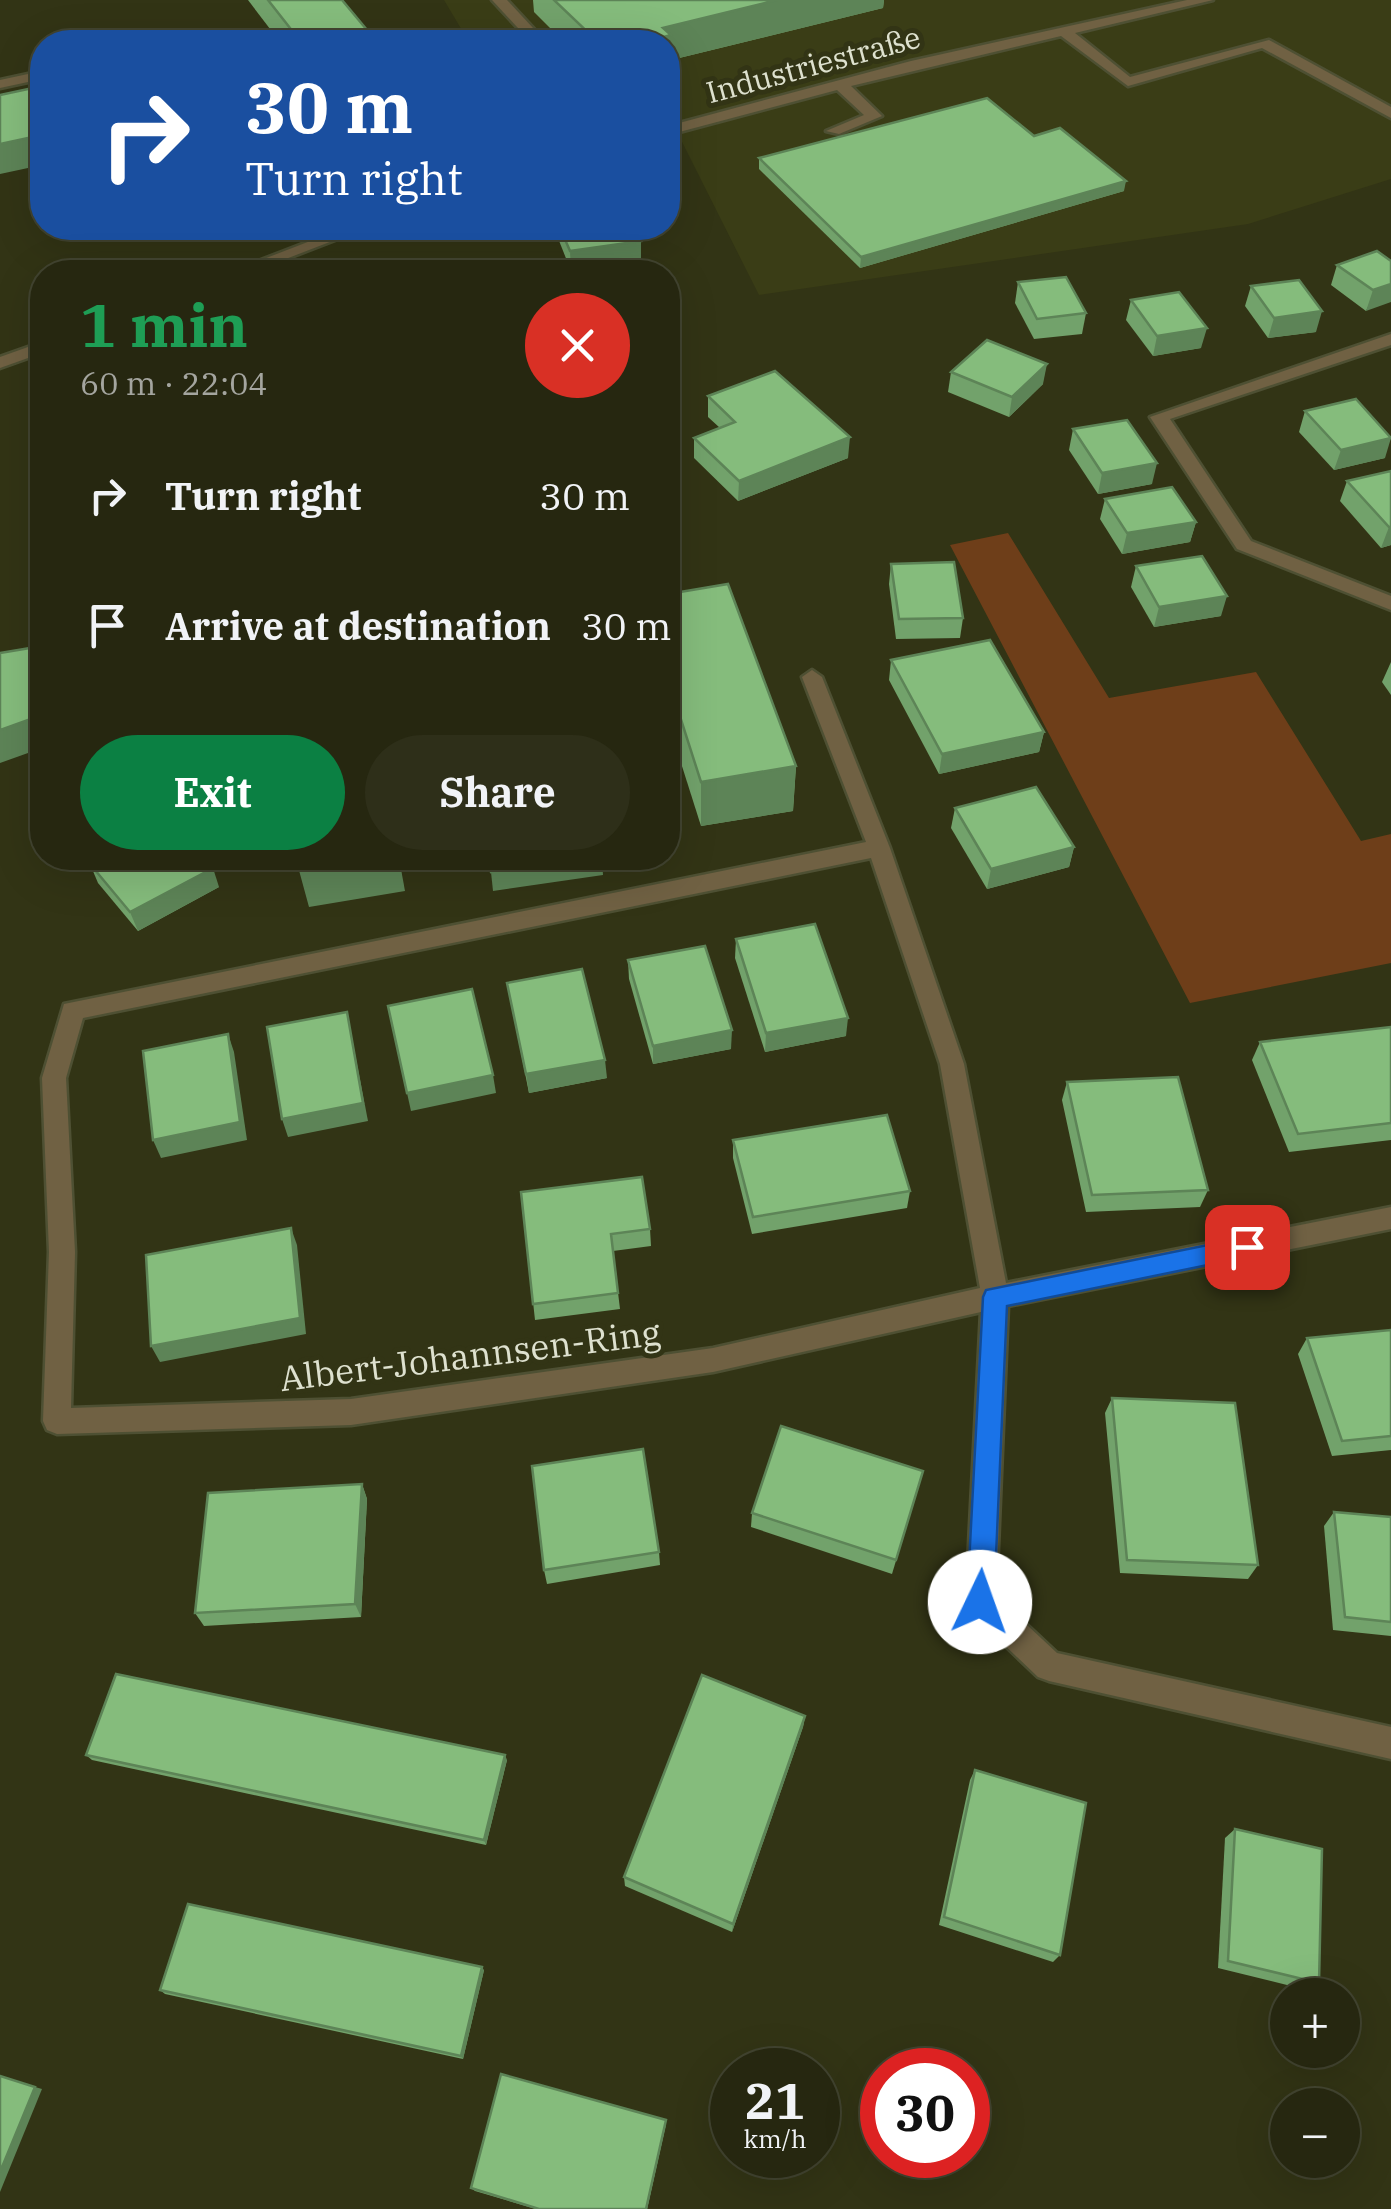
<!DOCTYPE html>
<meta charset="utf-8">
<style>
body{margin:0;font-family:"IBM Plex Serif",serif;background:#2e2f19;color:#f1f3f6;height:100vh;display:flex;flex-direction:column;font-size:38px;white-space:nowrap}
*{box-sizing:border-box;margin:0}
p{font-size:32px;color:#a4a59f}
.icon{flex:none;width:55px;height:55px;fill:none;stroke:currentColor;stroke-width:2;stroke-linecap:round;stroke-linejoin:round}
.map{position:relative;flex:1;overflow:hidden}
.side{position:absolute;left:30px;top:260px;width:650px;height:610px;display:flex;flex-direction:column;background:#262710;border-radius:40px;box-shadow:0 10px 40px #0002,0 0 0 2px #424430}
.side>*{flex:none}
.top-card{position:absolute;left:30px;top:30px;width:650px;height:210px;border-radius:40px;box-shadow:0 10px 40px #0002,0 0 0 2px #424430;background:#1a4fa0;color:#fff;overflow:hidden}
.controls{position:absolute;left:1270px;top:1978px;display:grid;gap:20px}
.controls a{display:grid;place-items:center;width:90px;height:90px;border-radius:50%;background:#262710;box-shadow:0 10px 40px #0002,0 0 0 2px #424430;font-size:50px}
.speed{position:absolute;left:710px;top:2048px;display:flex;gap:20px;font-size:50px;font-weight:700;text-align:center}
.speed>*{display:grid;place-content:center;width:130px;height:130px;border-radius:50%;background:#262710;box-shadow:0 10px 40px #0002,0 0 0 2px #424430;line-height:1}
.speed small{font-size:25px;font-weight:400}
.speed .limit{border:15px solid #d22;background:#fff;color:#111}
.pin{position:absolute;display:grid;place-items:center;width:85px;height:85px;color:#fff;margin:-42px;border-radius:20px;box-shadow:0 5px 15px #0006}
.me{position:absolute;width:110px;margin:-55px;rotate:3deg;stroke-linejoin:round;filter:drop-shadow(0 0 8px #0008)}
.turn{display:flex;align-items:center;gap:35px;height:210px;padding:0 50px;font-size:45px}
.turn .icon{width:130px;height:130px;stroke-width:2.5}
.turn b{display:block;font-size:70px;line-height:85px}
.round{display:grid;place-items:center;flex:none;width:105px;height:105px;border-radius:52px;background:#2e2f19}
.head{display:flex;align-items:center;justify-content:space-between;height:170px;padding:0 50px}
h1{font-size:60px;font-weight:800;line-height:75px;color:#1e9e55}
.primary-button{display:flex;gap:20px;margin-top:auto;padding:20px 50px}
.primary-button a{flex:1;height:115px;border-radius:60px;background:#0b8043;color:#fff;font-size:40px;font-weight:800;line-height:115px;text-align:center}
.primary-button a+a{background:#2e2f19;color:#f1f3f6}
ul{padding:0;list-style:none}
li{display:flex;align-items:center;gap:30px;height:130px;padding:0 50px}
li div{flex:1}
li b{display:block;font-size:38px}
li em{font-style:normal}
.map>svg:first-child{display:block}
.built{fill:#3a3d16}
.green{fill:#6e3e19}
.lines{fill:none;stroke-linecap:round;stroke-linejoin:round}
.minor-casing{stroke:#4e5033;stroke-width:5}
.minor{fill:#706143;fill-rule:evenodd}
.wall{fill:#72a26b}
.shaded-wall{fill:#5d8457}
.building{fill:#85bc7c;stroke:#5d8457;stroke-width:2.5}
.route{fill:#1a73e8;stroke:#114b97;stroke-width:2.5}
.labels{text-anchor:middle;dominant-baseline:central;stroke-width:10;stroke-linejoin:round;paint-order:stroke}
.far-street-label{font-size:30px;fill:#dee1cf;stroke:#323415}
.street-label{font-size:35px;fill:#dee1cf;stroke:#323415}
</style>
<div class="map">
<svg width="1391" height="2209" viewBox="0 0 1391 2209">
<rect width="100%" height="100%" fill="#323415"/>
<path class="built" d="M444 0H1391V179L1248 224 759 295 668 114V42H469Z"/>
<path class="green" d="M1008 533 1109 698 1256 672 1361 841 1391 834V963L1190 1003 950 545Z"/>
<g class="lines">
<defs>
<g id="minor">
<path d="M492 0H507L546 42H531Z"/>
<path d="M1187 0H1213L1075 33 1130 77 1269 40 1391 107V118L1262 48 1128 86 1061 36 851 86 882 116 839 134 826 131 864 115 837 90 668 135V126L911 61Z"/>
<path d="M216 38 223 42H201L203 39Z"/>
<path d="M42 71V79L0 88V80Z"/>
<path d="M344 228H366L252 272H230Z"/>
<path d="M1391 334V345L1170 419 1251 541 1391 596V610L1237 549 1150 417Z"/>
<path d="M42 342V353L0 368V357Z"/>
<path d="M812 670 822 677 890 848 964 1064 1006 1283 1391 1207V1229L1008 1306 996 1596 1057 1653 1391 1727V1759L1049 1681 1038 1677 970 1612 966 1602 981 1312 713 1372 351 1425 57 1434 47 1430 43 1421 49 1252 42 1078 64 1004 866 842 802 677ZM871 858 940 1064 980 1288 713 1348 351 1399 71 1408 75 1252 66 1078 83 1018Z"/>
</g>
</defs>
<use href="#minor" class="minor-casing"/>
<use href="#minor" class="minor"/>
</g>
<g class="wall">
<path d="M248 0H342L377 42H280Z"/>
<path d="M533 0H884L883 8 671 60V70H668V42H564L534 12Z"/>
<path d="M1034 136 1124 191 860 268 759 169V158Z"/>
<path d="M554 228H634L641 261 571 271Z"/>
<path d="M1391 261 1366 311 1331 285 1337 265Z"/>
<path d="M1018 282 1086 313 1082 334 1034 339 1015 303Z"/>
<path d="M1251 286 1316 332 1268 338 1245 306Z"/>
<path d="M1131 300 1201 348 1153 356 1126 320Z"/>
<path d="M951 372 1043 384 1009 417 948 392Z"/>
<path d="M708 396 848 458 738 501 694 458V438L720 428 708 417Z"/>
<path d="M1305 411 1385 458 1334 470 1299 432Z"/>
<path d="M1073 429 1152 484 1098 494 1069 450Z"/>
<path d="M1391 471V545L1381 548 1340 501 1347 481Z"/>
<path d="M1105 499 1196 522 1190 542 1122 554 1100 519Z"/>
<path d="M891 564 963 618 960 638 896 639 889 584Z"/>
<path d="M1136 566 1221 616 1154 627 1131 587Z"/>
<path d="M668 594 796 766 793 811 701 826 668 722Z"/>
<path d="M891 660 1044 732 1039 752 939 774 889 680Z"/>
<path d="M1391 662V695L1382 682Z"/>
<path d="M955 808 1074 847 1069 867 987 889 951 828Z"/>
<path d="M90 864 219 887 138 931 98 883Z"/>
<path d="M736 939 846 1036 765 1052 735 958Z"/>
<path d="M628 960 731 1049 653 1064 629 979Z"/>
<path d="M507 983 607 1078 529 1093Z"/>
<path d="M1391 1027V1140L1289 1152 1252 1060 1260 1042Z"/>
<path d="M1067 1082 1208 1190 1200 1207 1086 1212 1062 1100Z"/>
<path d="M733 1140 910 1191 907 1208 752 1234 733 1158Z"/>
<path d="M521 1192 650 1229 651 1246 613 1251 620 1309 535 1320Z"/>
<path d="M1391 1330V1450L1332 1456 1298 1354 1307 1338Z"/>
<path d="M1112 1398 1258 1565 1248 1579 1120 1573 1105 1413Z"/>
<path d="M923 1471 892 1574 751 1527 752 1513Z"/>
<path d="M362 1484 367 1499 361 1617 204 1626 195 1613Z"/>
<path d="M1334 1512 1391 1517V1636L1333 1630 1324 1526Z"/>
<path d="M659 1552 660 1565 547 1584 544 1570Z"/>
<path d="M805 1716 803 1727 732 1932 625 1886 624 1877Z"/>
<path d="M86 1755 507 1760 486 1845 92 1760Z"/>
<path d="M975 1770 1060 1955 1053 1962 939 1925 970 1780Z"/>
<path d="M1235 1829 1319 1983 1307 1990 1218 1968 1225 1838Z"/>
<path d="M484 1970 463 2059 165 1994 160 1990Z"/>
<path d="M666 2120V2124L647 2209H536L475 2191 471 2188Z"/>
</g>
<g class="shaded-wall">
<path d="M777 0H884L883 8 671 60V70H668V42H656V39L663 28Z"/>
<path d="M649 32V42H607Z"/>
<path d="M42 135V165L0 174V144Z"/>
<path d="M1126 181 1124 191 860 268 861 257Z"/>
<path d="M641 241V261L571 271 570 251Z"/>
<path d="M1391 284V302L1366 311 1373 290Z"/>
<path d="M1322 311 1316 332 1268 338 1274 318Z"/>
<path d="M1207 328 1201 348 1153 356 1157 336Z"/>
<path d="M1047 364 1043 384 1009 417 1012 397Z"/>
<path d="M850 437 848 458 738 501 739 481Z"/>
<path d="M1391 438 1385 458 1334 470 1341 450Z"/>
<path d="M1157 463 1152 484 1098 494 1102 473Z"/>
<path d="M1196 522 1190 542 1122 554 1127 533Z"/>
<path d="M1389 527H1391V545L1381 548Z"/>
<path d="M1227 596 1221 616 1154 627 1159 607Z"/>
<path d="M42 715V748L0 763V730Z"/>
<path d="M1044 732 1039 752 939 774 942 754Z"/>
<path d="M796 766 793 811 701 826V782Z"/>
<path d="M1074 847 1069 867 987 889 991 869Z"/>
<path d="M333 858H399L405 891 309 907 297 863Z"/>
<path d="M586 858H602L603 875 493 891 491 872Z"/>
<path d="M213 868 219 887 138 931 130 912Z"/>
<path d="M347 1012 368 1121 288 1137 282 1119Z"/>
<path d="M848 1018 846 1036 765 1052 766 1033Z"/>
<path d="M732 1030 731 1049 653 1064V1046Z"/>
<path d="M228 1034 234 1052 247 1140 161 1158 153 1140Z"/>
<path d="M605 1060 607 1078 529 1093 526 1074Z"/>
<path d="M493 1075 496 1093 411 1111 407 1093Z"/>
<path d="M291 1228 297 1245 306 1334 160 1362 151 1346Z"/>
<path d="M362 1484 367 1499 361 1617 355 1604Z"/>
<path d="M805 1716 803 1727 732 1932 733 1924Z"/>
<path d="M505 1755 507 1760 486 1845 484 1840Z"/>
<path d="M482 1967 484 1970 463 2059 461 2056Z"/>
<path d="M35 2087 42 2089 0 2192V2172Z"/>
<path d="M666 2120V2124L647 2209H646Z"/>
</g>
<g class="building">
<path d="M268 0H342L377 42H301Z"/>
<path d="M554 0H777L663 28 671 35 656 39 649 32 607 42H598Z"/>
<path d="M42 86V135L0 144V95Z"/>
<path d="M987 98 1034 136 1060 128 1126 181 861 257 759 158Z"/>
<path d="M560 228H634L641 241 570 251Z"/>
<path d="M1377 251 1391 261V284L1373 290 1337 265Z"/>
<path d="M1066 277 1086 313 1037 319 1018 282Z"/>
<path d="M1299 280 1322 311 1274 318 1251 286Z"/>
<path d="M1179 292 1207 328 1157 336 1131 300Z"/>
<path d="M987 340 1047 364 1012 397 951 372Z"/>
<path d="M775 371 850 437 739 481 694 438 735 422 708 396Z"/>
<path d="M1356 399 1391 438 1341 450 1305 411Z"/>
<path d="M1127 420 1157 463 1102 473 1073 429Z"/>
<path d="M1391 471V527H1389L1347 481Z"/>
<path d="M1172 487 1196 522 1127 533 1105 499Z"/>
<path d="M1202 556 1227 596 1159 607 1136 566Z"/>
<path d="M954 562 963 618 899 619 891 564Z"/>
<path d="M728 584 796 766 701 782 668 679V594Z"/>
<path d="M990 640 1044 732 942 754 891 660Z"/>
<path d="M42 646V715L0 730V653Z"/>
<path d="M1036 787 1074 847 991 869 955 808Z"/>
<path d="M102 858H204L213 868 130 912 90 864Z"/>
<path d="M296 858H333L297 863Z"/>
<path d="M488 858H586L491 872Z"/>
<path d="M815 924 848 1018 766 1033 736 939Z"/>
<path d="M705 946 732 1030 653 1046 628 960Z"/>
<path d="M582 969 605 1060 526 1074 507 983Z"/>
<path d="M472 989 493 1075 407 1093 388 1006Z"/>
<path d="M347 1012 363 1103 282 1119 267 1027Z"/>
<path d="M1391 1027V1123L1298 1134 1260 1042Z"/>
<path d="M228 1034 240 1122 153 1140 143 1051Z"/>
<path d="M1178 1077 1208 1190 1092 1195 1067 1082Z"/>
<path d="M887 1115 910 1191 753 1217 733 1140Z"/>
<path d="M642 1177 650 1229 611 1234 618 1293 533 1304 521 1192Z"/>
<path d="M291 1228 300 1318 151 1346 146 1255Z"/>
<path d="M1391 1330V1436L1342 1441 1307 1338Z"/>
<path d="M1112 1398 1235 1403 1258 1565 1127 1560Z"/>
<path d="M781 1426 923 1471 896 1560 752 1513Z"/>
<path d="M643 1449 659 1552 544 1570 532 1466Z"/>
<path d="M362 1484 355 1604 195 1613 208 1493Z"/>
<path d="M1334 1512 1391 1517V1622L1345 1617Z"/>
<path d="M116 1674 505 1755 484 1840 86 1755Z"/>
<path d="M702 1675 805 1716 733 1924 624 1877Z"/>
<path d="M975 1770 1086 1803 1060 1955 944 1917Z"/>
<path d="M1235 1829 1322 1849 1319 1983 1228 1961Z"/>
<path d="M188 1904 482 1967 461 2056 160 1990Z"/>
<path d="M501 2074 666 2120 646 2209H539L471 2188Z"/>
<path d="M0 2076 35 2087 0 2172Z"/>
</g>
<path class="route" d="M1247 1237 1255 1240 1259 1247 1255 1254 1247 1257 1007 1306 994 1602 990 1611 980 1615 971 1611 967 1602 983 1297 986 1290Z"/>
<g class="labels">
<g class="far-street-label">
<text transform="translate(813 64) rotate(-15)">Industriestraße</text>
</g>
<g class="street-label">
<text transform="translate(470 1355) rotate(-7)">Albert-Johannsen-Ring</text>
</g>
</g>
</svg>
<div class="controls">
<a>+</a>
<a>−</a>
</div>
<div class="speed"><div>21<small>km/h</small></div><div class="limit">30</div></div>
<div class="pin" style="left:1247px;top:1247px;background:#d93025"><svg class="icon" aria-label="arrive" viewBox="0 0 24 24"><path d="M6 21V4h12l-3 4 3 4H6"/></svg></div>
<svg class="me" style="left:980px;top:1602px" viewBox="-20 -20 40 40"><circle r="19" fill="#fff"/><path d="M0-13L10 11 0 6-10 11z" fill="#1a73e8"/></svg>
<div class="top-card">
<div class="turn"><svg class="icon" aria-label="right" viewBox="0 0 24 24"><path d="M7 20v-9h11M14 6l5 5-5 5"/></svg><div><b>30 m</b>Turn right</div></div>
</div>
<section class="side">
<div class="head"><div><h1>1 min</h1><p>60 m · 22:04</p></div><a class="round" style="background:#d93025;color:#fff"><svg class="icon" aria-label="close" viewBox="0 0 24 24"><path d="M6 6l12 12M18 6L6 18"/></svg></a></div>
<ul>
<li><svg class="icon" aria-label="right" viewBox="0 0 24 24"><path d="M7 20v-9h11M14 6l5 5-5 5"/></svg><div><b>Turn right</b></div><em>30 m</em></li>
<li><svg class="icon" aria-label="arrive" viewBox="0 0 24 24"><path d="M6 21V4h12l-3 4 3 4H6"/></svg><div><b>Arrive at destination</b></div><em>30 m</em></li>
</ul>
<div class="primary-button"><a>Exit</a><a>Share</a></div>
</section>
</div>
